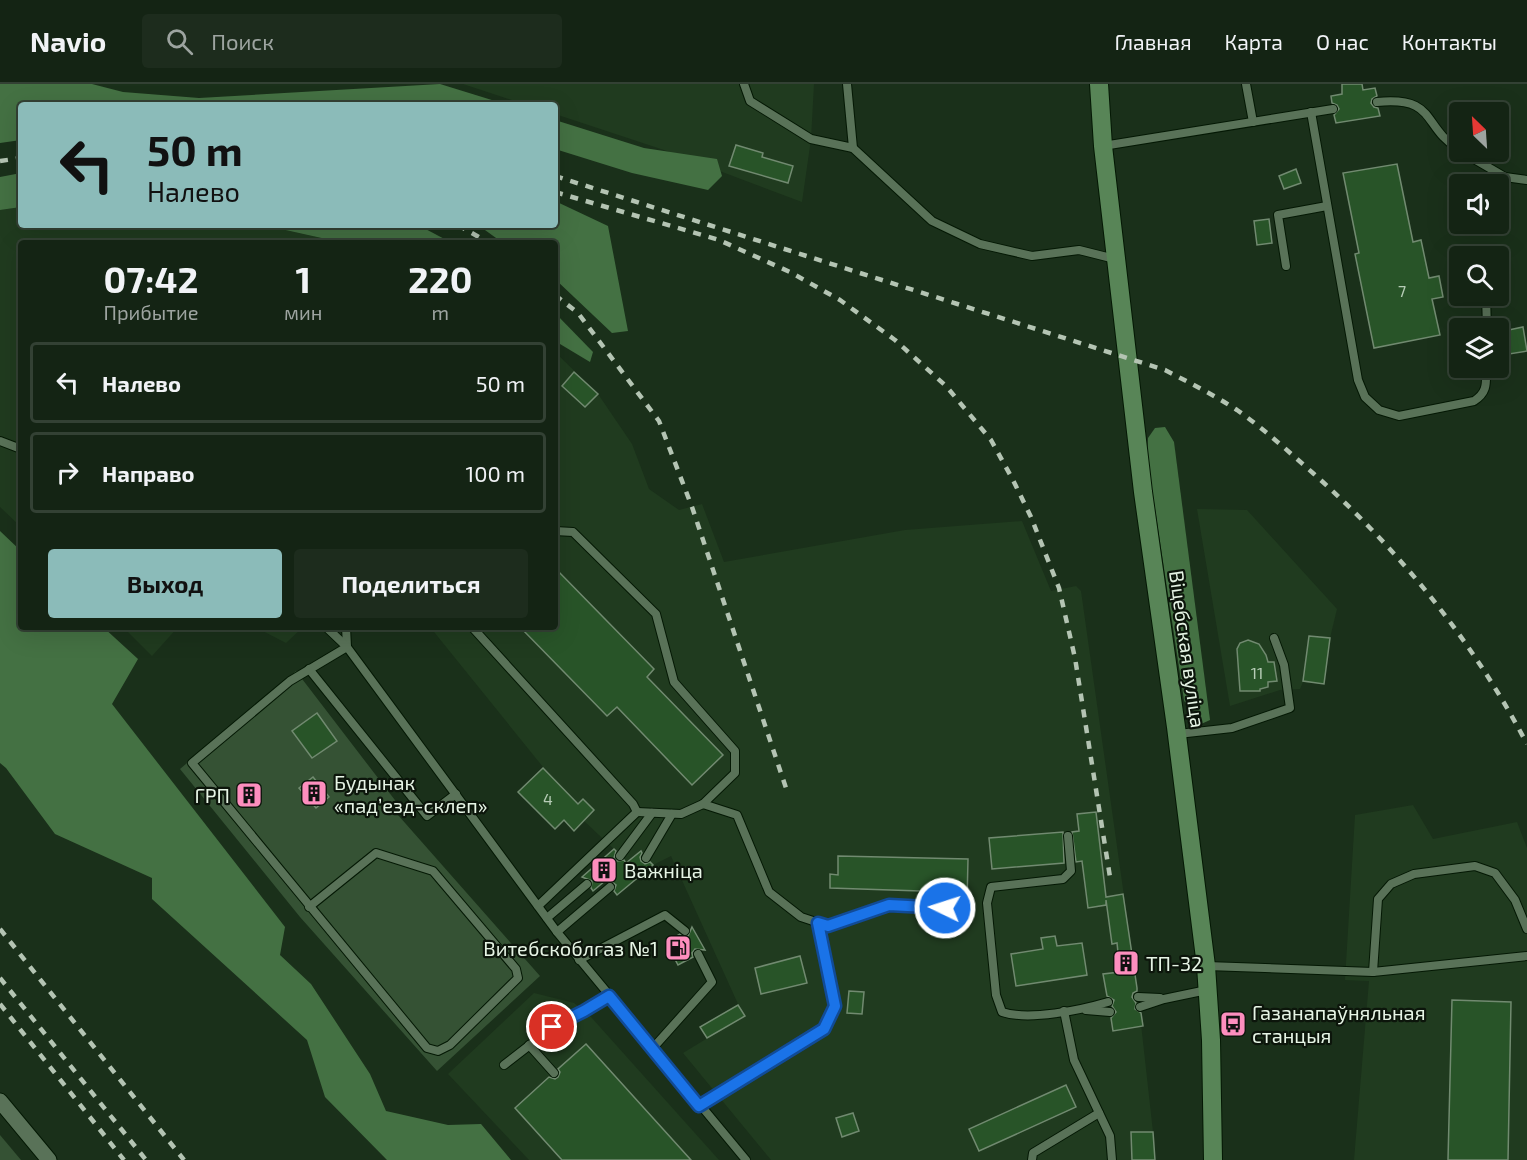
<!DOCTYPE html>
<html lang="ru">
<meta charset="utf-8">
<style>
body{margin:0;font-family:"Exo 2",sans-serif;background:#1d2c1d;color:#f1f3f6;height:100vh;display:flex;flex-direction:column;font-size:22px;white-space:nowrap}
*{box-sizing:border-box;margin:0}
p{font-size:20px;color:#9da4a0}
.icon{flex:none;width:33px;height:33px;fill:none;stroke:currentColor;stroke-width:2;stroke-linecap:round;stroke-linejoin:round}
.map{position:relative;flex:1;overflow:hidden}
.drawer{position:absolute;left:18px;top:156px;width:540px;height:390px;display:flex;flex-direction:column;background:#142414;border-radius:6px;box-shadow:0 6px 24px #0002,0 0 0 2px #334134}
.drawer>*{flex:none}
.guide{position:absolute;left:18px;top:18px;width:540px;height:126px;border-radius:6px;box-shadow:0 6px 24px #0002,0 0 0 2px #334134;background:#8bbbb9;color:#111;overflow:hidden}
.needle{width:39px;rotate:335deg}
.buttons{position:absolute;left:1449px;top:18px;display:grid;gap:12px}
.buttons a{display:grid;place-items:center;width:60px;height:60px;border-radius:6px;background:#142414;box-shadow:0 6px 24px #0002,0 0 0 2px #334134;font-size:30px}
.pin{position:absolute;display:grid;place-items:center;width:51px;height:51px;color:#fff;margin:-26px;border:3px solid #fff;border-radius:50%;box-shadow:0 2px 6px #0007}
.me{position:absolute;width:66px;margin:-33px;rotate:274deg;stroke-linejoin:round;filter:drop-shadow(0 0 4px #0008)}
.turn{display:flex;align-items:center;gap:21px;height:126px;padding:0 30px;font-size:27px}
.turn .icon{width:78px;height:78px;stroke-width:2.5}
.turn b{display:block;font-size:42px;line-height:51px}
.eta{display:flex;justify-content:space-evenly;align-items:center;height:102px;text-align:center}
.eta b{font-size:36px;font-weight:700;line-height:42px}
.cta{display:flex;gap:12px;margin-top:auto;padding:12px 30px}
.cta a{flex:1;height:69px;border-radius:6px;background:#8bbbb9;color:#111;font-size:24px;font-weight:700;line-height:69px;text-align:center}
.cta a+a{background:#1d2c1d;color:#f1f3f6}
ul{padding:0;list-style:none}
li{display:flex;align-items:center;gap:18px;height:81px;margin:0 12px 9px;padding:0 18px;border:3px solid #334134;border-radius:6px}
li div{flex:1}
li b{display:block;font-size:22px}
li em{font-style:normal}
header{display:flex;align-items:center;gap:36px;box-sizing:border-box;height:84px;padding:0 30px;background:#142414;border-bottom:2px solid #334134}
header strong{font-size:28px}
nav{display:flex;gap:33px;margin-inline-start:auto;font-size:21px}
.search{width:420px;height:54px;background:#1d2c1d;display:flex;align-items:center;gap:15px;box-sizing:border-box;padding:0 21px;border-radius:6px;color:#9da4a0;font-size:22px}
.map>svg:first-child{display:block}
.built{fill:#203b1f}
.green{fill:#355234}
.forest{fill:#447143}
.building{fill:#285428;stroke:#718a70;stroke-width:1.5}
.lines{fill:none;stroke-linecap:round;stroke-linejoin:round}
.lane-casing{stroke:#041804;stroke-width:10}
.street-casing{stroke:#041804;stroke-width:17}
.secondary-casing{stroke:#041804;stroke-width:20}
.lane{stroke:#597258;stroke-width:8}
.street{stroke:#597258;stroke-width:15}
.secondary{stroke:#588557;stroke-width:18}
.rail{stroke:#b4c4b3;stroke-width:4.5;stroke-dasharray:8 8;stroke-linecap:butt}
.route-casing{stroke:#114b97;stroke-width:15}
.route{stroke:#1a73e8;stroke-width:10}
.labels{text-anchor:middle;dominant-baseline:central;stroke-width:4.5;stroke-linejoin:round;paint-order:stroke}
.number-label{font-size:16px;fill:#b6ccb6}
.street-label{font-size:20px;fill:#e6f4e5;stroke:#0c150b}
.poi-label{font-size:20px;fill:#e6f4e5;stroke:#0c150b;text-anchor:start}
</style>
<header>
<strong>Navio</strong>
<div class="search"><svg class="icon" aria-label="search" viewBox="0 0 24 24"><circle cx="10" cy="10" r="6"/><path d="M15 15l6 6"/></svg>Поиск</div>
<nav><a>Главная</a><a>Карта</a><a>О нас</a><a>Контакты</a></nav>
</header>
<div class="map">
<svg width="1527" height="1076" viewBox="0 0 1527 1076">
<rect width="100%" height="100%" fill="#1a301a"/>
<g class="built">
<path d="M463 0H814L811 55 802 118 664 66 555 30V21H527Z"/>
<path d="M21 123V141H263L344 159H21V443L0 423V126Z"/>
<path d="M555 268 598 310 632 360 649 405 679 426 702 420 724 478 905 446 1022 437 1051 507 1076 502 1081 507 1137 904 1153 1048 1155 1076H771L683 969 711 952 705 940 738 920 671 772 653 781 617 811 605 797 593 807 582 793 614 765 584 737 574 747 568 740 571 737 567 733 555 745 518 708 543 683 430 543H555Z"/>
<path d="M1197 425 1247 426 1337 525 1330 554 1324 600 1303 598 1300 605 1280 606 1230 622Z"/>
<path d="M123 543H178L152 572Z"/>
<path d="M255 543H303L286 559Z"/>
<path d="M1413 721 1433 755 1517 738 1527 764V1076H1354L1369 897 1345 896 1355 731Z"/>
<path d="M534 909 574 919 591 933 719 1076H529L448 990Z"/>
</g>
<g class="green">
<path d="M296 587 401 724 398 731 540 892 437 987 300 833 180 685Z"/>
<path d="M0 1051 21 1076H0Z"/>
</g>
<g class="forest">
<path d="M0 0H92L123 8 199 14 440 0 508 21H21V56L0 59Z"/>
<path d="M555 36 644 64 717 75 722 92 708 106 632 89 555 65Z"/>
<path d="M21 89V123L0 126V93Z"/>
<path d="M555 117 608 142 628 247 612 249 555 195V159H503L478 141H555Z"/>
<path d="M263 141H418L452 159H344Z"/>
<path d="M555 229 593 268 590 278 555 257Z"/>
<path d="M1165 343 1174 358 1210 636 1199 641 1193 637 1184 616 1147 372 1148 354 1155 344Z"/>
<path d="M0 447 21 467V543H103L138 575 112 620 285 843 280 871 311 900 370 990 386 1027 448 1041 481 1040 511 1076H387L325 1013 307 956 152 815V794L55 750 6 684 0 679Z"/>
</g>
<g class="building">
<path d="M1342 0H1362L1363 6 1375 4 1377 12 1372 15 1371 19 1374 23 1378 24 1380 32 1336 39 1334 31 1339 25 1337 21 1332 19 1331 12 1342 10Z"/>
<path d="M736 61 763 69 762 73 793 82 788 99 729 82Z"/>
<path d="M1397 80 1413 158 1421 156 1429 194 1439 192 1443 213 1432 215 1440 251 1374 264 1355 170 1359 169 1343 89Z"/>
<path d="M1296 85 1301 99 1284 105 1279 92Z"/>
<path d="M1269 135 1272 159 1257 161 1254 137Z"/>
<path d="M1523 243 1527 267 1503 271 1499 248Z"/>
<path d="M574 288 598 310 585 323 562 302Z"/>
<path d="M555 484 654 585 647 593 723 671 692 701 617 623 607 632 520 543H555Z"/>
<path d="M1309 552 1330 554 1324 600 1303 597Z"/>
<path d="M1248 556 1259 560 1266 571 1268 578H1274L1277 597 1268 598V603L1260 605V607H1240L1237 565 1240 559Z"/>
<path d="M317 629 337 657 312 674 292 647Z"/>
<path d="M543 684 578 720 583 715 594 726 574 747 564 736 555 745 518 708Z"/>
<path d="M313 693 329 713 316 724 299 704Z"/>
<path d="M251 699 261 715 248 723 238 706Z"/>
<path d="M1096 728 1106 813 1123 810 1137 904V907L1133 909 1132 913 1136 919 1135 925 1141 929 1143 942 1113 947 1111 934 1116 928 1112 922 1114 916 1107 912 1103 890 1120 888 1117 859 1112 860 1106 816V821L1088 824 1082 777 1076 778 1072 748 1079 747 1077 730Z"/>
<path d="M1063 748 1064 779 992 785 989 754Z"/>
<path d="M614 765 616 767 614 774 617 777 624 776 626 779 641 767 642 769 640 773 641 777 645 780 650 778 653 781 617 811 614 807 616 801 611 797H605L593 807 591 804 592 797 582 793Z"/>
<path d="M838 772 968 775 967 819H951V808L830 804V790L838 791Z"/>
<path d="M692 843 705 866 695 865 692 869 693 873 678 881 666 858 680 850 688 852Z"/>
<path d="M1055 852 1057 862 1082 859 1087 891 1016 902 1011 870 1043 865 1041 854Z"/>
<path d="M800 872 807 899 761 910 755 884Z"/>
<path d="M849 907 864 908 862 930 847 929Z"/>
<path d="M1452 916 1511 918 1508 1076H1448Z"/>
<path d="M738 921 745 932 707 954 700 943Z"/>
<path d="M586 960 691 1076H562L515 1024 549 993 555 995 558 993 560 988 558 985Z"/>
<path d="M1066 1001 1076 1023 979 1067 969 1045Z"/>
<path d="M853 1029 859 1047 842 1053 836 1034Z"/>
<path d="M1131 1048H1153L1155 1076H1132Z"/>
</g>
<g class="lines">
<defs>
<g id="lane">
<path d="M744 0 750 17 811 55 853 64 932 137 980 160 1032 172 1079 166 1115 175"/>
<path d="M847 0 853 64"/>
<path d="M1246 0 1253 38"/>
<path d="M1377 18C1438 12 1421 43 1460 66"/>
<path d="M1311 28 1358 296 1365 313 1379 326 1399 332 1474 317C1488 308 1486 299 1486 284"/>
<path d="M1103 62 1333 25"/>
<path d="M1462 68 1505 93 1527 96"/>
<path d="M1286 182 1278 131 1327 122"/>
<path d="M1486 212 1487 244"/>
<path d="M0 357 21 365"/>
<path d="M555 447 573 448 656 530 674 598 735 667V689L703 720 681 730 637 728"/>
<path d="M346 543 347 563 557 848 746 1076"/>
<path d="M472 543 633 720 637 728 538 822"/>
<path d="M309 585 427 732 456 710"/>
<path d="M1178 650 1232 644 1290 624 1284 581 1274 554"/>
<path d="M703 720 737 731 769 808 801 833 828 842 889 821 945 824"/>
<path d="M1068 752 1071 787 1063 795 991 803 987 819 996 911 1002 928C1029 937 1081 926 1108 918"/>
<path d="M620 772 652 729"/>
<path d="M646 774 672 730"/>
<path d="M309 823 376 769 433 787 516 885 518 894 450 961 438 967 427 964 192 679 290 597 347 563 326 543"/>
<path d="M547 834 587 800"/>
<path d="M557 848 610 803"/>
<path d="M579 876 665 831 685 847"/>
<path d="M1207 882 1373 888 1527 872"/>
<path d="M1373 888 1378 815 1391 800 1414 790 1475 782 1495 789 1515 816 1527 845"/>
<path d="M1138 913 1160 914"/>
<path d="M1140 923 1164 915 1207 906"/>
<path d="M1086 926 1110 928"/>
<path d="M1064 927 1074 976 1110 1052 1112 1076"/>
<path d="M529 961 554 989"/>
<path d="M653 964 712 898 698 870"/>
<path d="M504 981 553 943 584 928 609 912"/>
<path d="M699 1022 824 945 835 922 818 839"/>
<path d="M1032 1076 1033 1069 1099 1029"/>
</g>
<path id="street" d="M0 1017 49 1076"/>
<path id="secondary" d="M1099 0 1103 62 1143 408 1176 643 1206 882 1211 956 1213 1076"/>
</defs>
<use href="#lane" class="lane-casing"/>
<use href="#street" class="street-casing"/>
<use href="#secondary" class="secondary-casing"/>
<use href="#lane" class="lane"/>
<use href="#street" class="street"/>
<use href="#secondary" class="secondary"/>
<g class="rail">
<path d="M0 77 21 74"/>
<path d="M555 92 1165 286C1190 299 1214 311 1237 326 1264 345 1289 368 1314 390 1400 467 1473 557 1527 660"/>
<path d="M555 108 719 156 790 188 840 216 895 256 946 302 991 356 1013 396 1031 433 1059 504 1075 574 1110 793"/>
<path d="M458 141 489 159"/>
<path d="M555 211 578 229 659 337 692 423 788 710"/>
<path d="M0 845 184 1076"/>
<path d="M0 894 146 1076"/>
<path d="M0 920 124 1076"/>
</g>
</g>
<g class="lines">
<defs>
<path id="route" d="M552 943 584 927 609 912 699 1022 824 945 835 922 818 839 828 842 889 821 945 824"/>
</defs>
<use href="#route" class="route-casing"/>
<use href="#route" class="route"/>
</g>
<defs>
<symbol id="building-square" viewBox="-11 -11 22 22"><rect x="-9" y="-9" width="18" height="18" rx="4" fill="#fd8ebe" stroke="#0c150b"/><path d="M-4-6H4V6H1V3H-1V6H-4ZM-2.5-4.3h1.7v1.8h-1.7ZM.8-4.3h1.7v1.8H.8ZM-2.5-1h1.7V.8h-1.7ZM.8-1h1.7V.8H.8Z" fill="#111"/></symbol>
<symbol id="fuel-square" viewBox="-11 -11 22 22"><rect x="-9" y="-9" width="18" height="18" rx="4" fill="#fd8ebe" stroke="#0c150b"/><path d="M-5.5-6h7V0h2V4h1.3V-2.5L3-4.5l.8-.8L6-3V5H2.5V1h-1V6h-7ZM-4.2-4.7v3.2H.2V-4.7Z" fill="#111"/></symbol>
<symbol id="bus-square" viewBox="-11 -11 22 22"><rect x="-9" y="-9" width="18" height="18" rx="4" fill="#fd8ebe" stroke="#0c150b"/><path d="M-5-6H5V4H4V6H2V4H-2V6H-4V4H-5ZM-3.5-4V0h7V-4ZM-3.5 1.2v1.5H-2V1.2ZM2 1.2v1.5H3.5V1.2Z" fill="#111"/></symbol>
</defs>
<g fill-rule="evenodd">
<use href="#building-square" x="299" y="694" width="30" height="30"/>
<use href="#building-square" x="234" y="696" width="30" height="30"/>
<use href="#building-square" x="589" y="771" width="30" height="30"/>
<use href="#fuel-square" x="663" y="849" width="30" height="30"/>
<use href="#building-square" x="1111" y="864" width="30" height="30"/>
<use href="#bus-square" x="1218" y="925" width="30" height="30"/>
</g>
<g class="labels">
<g class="number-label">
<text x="1402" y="206">7</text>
<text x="1257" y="588">11</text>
<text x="548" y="714">4</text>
</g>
<g class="street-label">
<text transform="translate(1188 565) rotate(82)">Віцебская вуліца</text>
</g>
<g class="poi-label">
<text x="334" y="698">Будынак<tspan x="334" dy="23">«падʼезд-склеп»</tspan></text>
<text x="230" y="711" text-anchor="end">ГРП</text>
<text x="624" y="786">Важніца</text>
<text x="658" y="864" text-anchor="end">Витебскоблгаз №1</text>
<text x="1146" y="879">ТП-32</text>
<text x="1252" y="928">Газанапаўняльная<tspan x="1252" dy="23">станцыя</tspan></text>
</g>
</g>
</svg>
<div class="buttons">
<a><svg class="needle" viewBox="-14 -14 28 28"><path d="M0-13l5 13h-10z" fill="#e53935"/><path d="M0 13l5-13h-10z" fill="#9da4a0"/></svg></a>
<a><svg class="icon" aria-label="sound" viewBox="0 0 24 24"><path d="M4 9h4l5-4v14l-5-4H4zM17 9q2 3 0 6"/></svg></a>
<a><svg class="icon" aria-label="search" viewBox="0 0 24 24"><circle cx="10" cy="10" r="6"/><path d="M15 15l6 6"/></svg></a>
<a><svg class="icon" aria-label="layers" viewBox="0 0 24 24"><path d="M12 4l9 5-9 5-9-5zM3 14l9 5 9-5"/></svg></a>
</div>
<div class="pin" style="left:552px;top:943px;background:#d93025"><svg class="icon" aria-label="arrive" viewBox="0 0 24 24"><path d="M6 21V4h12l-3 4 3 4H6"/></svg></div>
<svg class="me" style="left:945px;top:824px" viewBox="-20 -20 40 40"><circle r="17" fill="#1a73e8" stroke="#fff" stroke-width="3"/><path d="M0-11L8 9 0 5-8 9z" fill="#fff"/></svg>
<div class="guide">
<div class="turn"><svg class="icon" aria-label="left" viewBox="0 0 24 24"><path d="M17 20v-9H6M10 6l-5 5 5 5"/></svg><div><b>50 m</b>Налево</div></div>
</div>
<section class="drawer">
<div class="eta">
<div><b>07:42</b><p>Прибытие</p></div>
<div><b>1</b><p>мин</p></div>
<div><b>220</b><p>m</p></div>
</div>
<ul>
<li><svg class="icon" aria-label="left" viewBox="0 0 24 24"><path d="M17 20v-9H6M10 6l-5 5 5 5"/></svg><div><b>Налево</b></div><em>50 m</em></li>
<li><svg class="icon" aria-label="right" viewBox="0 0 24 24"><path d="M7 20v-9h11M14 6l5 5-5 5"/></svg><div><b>Направо</b></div><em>100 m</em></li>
</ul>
<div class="cta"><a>Выход</a><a>Поделиться</a></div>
</section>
</div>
